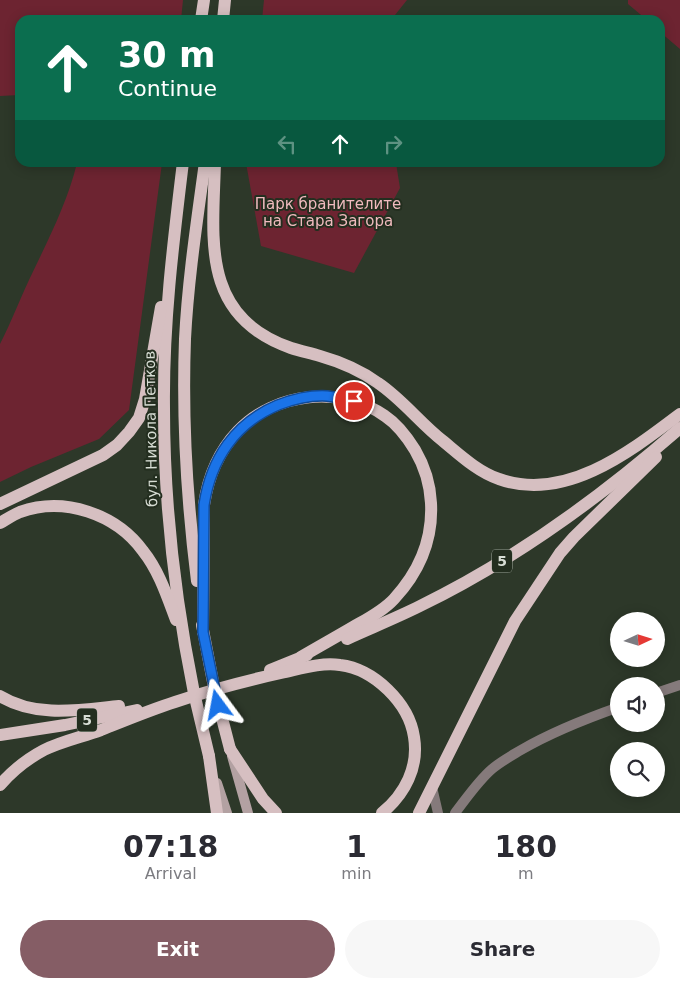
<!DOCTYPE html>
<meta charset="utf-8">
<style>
body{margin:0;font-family:"DejaVu Sans",sans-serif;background:#f7f7f7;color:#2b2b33;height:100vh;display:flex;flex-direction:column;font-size:19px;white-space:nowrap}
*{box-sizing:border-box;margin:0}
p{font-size:16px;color:#7c7c81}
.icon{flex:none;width:28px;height:28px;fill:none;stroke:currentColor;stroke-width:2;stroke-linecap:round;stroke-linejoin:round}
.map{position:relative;height:813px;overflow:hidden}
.drawer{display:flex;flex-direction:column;background:#fff;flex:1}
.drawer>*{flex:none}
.guide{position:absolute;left:15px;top:15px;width:650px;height:152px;border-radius:15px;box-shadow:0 2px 12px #0003;background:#0b6e4f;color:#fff;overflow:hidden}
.needle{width:32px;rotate:86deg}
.buttons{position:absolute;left:610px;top:612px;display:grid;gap:10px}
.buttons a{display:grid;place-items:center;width:55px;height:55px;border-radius:50%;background:#fff;box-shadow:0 2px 12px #0003;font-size:25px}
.pin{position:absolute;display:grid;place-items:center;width:42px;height:42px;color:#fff;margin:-21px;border:2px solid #fff;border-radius:50%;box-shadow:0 1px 5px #0007}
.me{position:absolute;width:55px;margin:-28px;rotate:347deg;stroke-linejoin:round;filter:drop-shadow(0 0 4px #0008)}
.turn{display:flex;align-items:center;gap:18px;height:105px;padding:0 20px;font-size:22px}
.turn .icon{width:65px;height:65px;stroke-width:2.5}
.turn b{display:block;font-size:35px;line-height:42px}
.lanes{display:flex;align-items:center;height:48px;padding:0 20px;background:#0003;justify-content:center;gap:25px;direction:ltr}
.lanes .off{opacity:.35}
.eta{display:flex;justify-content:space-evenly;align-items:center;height:85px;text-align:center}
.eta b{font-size:30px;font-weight:700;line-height:35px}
.button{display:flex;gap:10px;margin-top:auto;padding:10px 20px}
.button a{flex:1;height:58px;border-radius:30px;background:#855d65;color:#fff;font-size:20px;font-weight:700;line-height:58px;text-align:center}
.button a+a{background:#f7f7f7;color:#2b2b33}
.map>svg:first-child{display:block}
.green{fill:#6d2431}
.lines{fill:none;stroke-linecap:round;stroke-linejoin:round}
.minor{stroke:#857a7b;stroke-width:10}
.secondary{stroke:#b3a1a2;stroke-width:10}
.primary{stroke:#d6bfc1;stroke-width:12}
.primary-bridge{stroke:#d6bfc1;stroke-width:12}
.route-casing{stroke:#114b97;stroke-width:12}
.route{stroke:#1a73e8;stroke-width:9}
.labels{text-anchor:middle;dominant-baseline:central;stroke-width:4;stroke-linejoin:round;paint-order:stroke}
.shield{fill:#232e1f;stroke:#a1a89e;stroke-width:1}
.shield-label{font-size:14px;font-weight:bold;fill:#d7ddd4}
.park-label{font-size:15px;fill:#f0babe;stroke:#232e1f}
.street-label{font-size:15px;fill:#d7ddd4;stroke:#232e1f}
</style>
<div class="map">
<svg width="680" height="813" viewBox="0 0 680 813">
<rect width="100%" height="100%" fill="#2d3829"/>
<g class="green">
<path d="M0 0H183L181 20H20V95L0 96Z"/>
<path d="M264 0H407L391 20H262Z"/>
<path d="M628 0H680V49L660 32V20H647L628 4Z"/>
<path d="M77 163H162L129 410 99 439 31 467 0 482V344C11 323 19 301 29 280 47 242 67 204 77 163Z"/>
<path d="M246 163H396L400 188 354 273 261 246Z"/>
</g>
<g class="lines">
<g class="minor">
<path d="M656 693 680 685"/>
<path d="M432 787 438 813"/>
<path d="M455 813C466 799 478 781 492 769 500 762 511 756 521 750 552 732 585 719 619 707"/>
</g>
<g class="secondary">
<path d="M232 756 248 813"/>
<path d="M217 783 227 813"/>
</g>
<g class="primary">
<path d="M201 20 204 0"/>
<path d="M223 20 225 0"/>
<path d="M183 162C173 244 163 326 164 408 164 503 175 599 194 693"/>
<path d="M215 162C213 240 200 316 291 348 300 351 310 353 320 356 341 362 360 370 378 383 402 399 420 423 443 441 460 455 478 472 499 479 565 503 631 451 680 414"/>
<path d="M0 504 103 455 117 445 129 432 139 418 145 399 161 307"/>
<path d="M0 523C7 519 13 515 20 512 64 496 116 514 143 551 159 571 167 596 176 620"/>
<path d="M197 581C187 501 182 420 185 339 188 280 197 221 205 162"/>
<path d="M202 625 214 687"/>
<path d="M203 632 204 505C208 477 219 451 238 431 275 392 341 385 385 416 397 424 407 437 415 450 425 467 430 483 431 503 433 541 419 572 394 599 383 611 367 619 353 627 336 637 318 647 301 657"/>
<path d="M347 639C371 628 396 618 420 606 515 560 601 497 680 428"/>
<path d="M270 670 307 655"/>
<path d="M0 696C36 718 79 710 119 706"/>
<path d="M0 735 65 725 137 710"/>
<path d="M230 749 263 799 276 813"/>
<path d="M209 756 217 813"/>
<path d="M0 785C13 770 27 759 44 750 62 741 82 737 101 730 126 720 150 710 175 702 210 690 245 681 281 673 300 669 321 662 340 665 374 669 409 703 414 737 419 767 405 794 382 813"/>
<path d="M419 813 515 621 560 553 574 537 656 457"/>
</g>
<g class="primary-bridge">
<path d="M214 687 230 749"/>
<path d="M194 693 209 756"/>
</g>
</g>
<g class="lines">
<defs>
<path id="route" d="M218 705 203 632 204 505C211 459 235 423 278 405 294 399 310 395 327 396 336 397 345 399 354 401"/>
</defs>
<use href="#route" class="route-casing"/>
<use href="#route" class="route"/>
</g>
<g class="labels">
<g class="shield">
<rect x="492" y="549.5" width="20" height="23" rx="4"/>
<rect x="77" y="708.5" width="20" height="23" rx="4"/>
</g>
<g class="shield-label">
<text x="502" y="561">5</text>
<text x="87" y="720">5</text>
</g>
<g class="park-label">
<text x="328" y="204">Парк бранителите<tspan x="328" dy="17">на Стара Загора</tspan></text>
</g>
<g class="street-label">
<text transform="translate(151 429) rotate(-91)">бул. Никола Петков</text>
</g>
</g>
</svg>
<div class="buttons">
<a><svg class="needle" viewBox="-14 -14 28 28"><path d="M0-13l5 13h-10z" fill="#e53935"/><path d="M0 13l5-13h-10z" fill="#7c7c81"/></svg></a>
<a><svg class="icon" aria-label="sound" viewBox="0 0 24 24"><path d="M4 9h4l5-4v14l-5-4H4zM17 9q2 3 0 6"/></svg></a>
<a><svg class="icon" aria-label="search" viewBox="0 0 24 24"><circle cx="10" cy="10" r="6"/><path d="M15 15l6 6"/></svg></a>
</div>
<div class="pin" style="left:354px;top:401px;background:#d93025"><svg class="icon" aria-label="arrive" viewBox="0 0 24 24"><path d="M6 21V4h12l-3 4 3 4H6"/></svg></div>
<svg class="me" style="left:218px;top:705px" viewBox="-20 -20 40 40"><path d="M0-17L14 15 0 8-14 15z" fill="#1a73e8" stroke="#fff" stroke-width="4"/></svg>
<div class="guide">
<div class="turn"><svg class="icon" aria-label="ahead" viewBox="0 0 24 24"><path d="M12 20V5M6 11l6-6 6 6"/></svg><div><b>30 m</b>Continue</div></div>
<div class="lanes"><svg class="icon off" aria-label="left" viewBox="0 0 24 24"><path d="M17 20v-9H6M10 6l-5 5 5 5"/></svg><svg class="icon" aria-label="ahead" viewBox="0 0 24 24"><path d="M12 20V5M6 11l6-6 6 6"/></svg><svg class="icon off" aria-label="right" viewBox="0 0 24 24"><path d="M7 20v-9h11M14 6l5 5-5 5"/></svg></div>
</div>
</div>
<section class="drawer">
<div class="eta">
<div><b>07:18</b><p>Arrival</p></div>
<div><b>1</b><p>min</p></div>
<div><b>180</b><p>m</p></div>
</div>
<div class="button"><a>Exit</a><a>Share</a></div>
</section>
